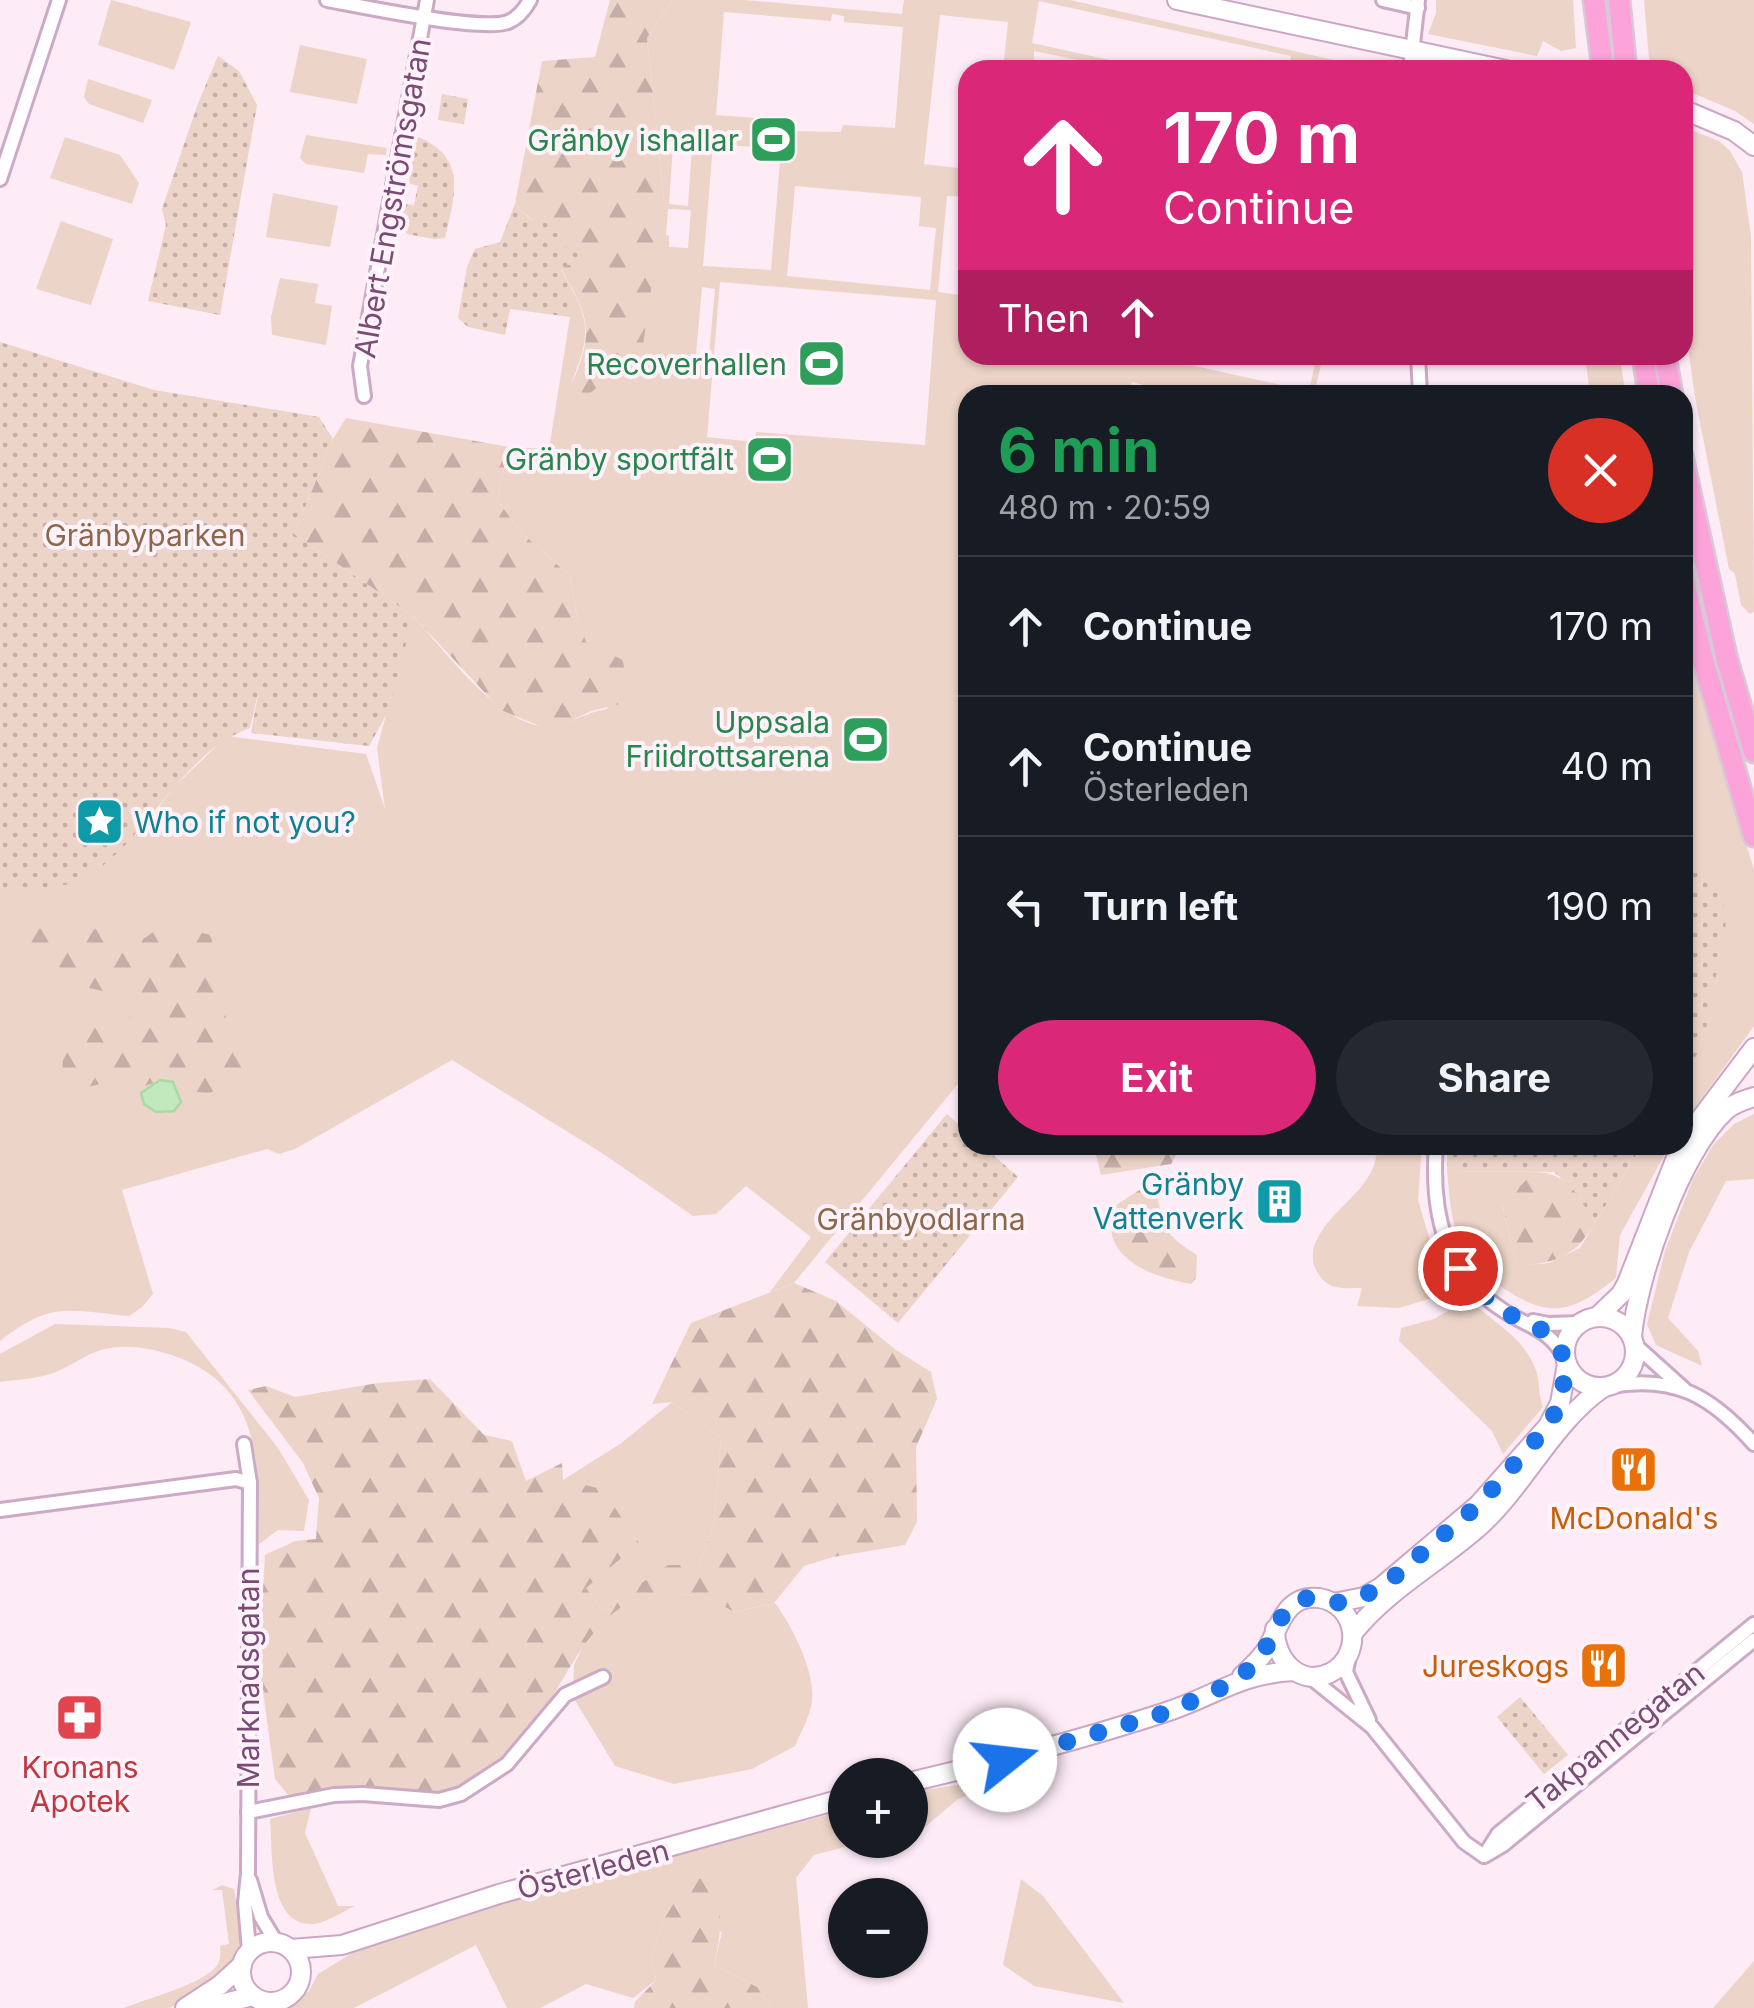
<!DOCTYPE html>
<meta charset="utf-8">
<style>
body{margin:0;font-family:Inter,sans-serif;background:#242831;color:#f1f3f6;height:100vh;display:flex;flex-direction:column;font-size:38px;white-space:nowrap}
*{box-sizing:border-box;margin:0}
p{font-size:32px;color:#9ea1a6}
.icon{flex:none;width:55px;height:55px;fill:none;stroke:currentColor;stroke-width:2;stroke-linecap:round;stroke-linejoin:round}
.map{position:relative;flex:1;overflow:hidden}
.details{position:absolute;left:958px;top:385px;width:735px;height:770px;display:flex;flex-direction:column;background:#171b24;border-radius:30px;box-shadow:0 2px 8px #0004}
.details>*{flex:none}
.hud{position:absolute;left:958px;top:60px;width:735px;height:305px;border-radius:30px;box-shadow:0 2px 8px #0004;background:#db2777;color:#fff;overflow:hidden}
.buttons{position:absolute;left:828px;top:1758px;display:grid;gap:20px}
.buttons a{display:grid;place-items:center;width:100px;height:100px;border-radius:50%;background:#171b24;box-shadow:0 2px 8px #0004;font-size:50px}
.pin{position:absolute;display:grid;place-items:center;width:85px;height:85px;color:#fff;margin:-42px;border:5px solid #fff;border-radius:50%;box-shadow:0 2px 10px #0007}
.me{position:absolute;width:110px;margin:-55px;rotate:74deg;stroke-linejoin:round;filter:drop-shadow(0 0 8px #0008)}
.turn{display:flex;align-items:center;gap:35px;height:210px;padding:0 40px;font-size:45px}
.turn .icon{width:130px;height:130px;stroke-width:2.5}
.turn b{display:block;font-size:70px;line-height:85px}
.then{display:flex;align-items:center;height:95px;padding:0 40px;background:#0003;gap:20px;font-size:38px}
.round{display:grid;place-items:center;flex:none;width:105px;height:105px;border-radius:52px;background:#242831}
.head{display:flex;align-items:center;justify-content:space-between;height:170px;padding:0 40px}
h1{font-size:60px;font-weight:700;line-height:75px;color:#1e9e55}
.primary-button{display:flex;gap:20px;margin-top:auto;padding:20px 40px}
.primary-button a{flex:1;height:115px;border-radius:60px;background:#db2777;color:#fff;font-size:40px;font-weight:700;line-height:115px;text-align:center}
.primary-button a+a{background:#242831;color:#f1f3f6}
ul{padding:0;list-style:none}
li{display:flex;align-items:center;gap:30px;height:140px;padding:0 40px;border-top:2px solid #363941}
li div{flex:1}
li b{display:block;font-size:38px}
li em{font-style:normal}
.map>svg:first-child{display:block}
.grass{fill:#ecd4c8;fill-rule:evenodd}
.forest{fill:url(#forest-firs)}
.park{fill:url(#park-dots)}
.water{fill:#c2e8bd;stroke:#a8daa3;stroke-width:2.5}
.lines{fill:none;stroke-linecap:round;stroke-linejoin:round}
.minor-casing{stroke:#ccaac6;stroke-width:18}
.secondary-casing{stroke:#cda6c6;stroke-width:22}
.primary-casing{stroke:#d7c9d6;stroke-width:25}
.minor{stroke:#fff;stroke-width:12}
.secondary{stroke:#fff;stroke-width:18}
.primary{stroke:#fca3da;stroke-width:20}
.route{stroke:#1a73e8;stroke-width:18;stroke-dasharray:0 32.4}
.labels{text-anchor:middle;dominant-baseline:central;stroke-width:8;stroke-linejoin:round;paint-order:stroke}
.leisure-label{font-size:30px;fill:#27864d;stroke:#fff2fa;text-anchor:end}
.street-label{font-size:30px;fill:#7a4c75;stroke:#fff2fa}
.park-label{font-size:30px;fill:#8c6849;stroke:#fff2fa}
.culture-label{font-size:30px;fill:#0d838f;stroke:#fff2fa;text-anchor:start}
.food-label{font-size:30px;fill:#c56008;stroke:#fff2fa}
.health-label{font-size:30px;fill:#be3a42;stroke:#fff2fa}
</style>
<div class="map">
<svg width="1754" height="2008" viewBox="0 0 1754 2008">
<defs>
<pattern id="forest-firs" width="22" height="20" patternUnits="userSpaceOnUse" patternTransform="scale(2.5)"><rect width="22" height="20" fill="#ecd4c8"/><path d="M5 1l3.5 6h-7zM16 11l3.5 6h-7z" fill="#c4aea7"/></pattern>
<pattern id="park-dots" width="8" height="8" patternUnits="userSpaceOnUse" patternTransform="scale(2.5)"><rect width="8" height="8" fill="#ecd4c8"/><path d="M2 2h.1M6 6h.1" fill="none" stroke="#c4aea7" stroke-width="1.8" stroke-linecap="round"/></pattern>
</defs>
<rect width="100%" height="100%" fill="#fdebf6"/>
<g class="grass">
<path d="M111 0 191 22 174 70 98 45Z"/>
<path d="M672 0H744L902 14 904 0H1070L1373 69 1289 70 1291 56 1039 1 1032 43 1155 70H1127L1034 51V70H1003L1008 22 940 15 924 164 967 169V197L947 196 938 292 967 296 968 355H1145L1309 391 1317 355H1323L1314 395H1183L1132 382 1129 395H968L967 1073 794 1283 770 1292 811 1237 746 1186 716 1214 693 1216 605 1155 452 1060 295 1149 279 1154 267 1149 122 1190 153 1294 142 1307 129 1316C69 1310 50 1301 0 1341V891L82 880 142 829 175 786 227 736 366 754 385 809 377 748 413 616C443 648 501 729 548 726 569 725 586 712 607 709L623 660 586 643 577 617 570 576 522 533 497 500 509 447 549 449 570 317V286C593 325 587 343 571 384L664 200 647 38ZM724 12 831 21 832 14 844 16V22L903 27 895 128 843 125 841 132 789 131 782 137 771 270 703 266 713 144 766 148 769 119 716 115ZM673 146 692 148 688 206 669 204ZM795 186 921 197 919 226 936 228 930 290 787 276ZM668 209 691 210 688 248 669 247V236L666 235ZM720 282 936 300 925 445 756 432 755 442 707 437ZM702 287 715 289 708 366 695 365Z"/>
<path d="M1436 0H1573L1576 48 1561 51 1543 41 1537 56 1428 34 1436 13Z"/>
<path d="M1644 0H1754V124L1735 111 1683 89 1682 70H1658L1649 59Z"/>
<path d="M300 45 367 59 357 104 290 92Z"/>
<path d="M88 79 152 100 143 123 89 104 84 97Z"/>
<path d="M1683 127 1719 141 1730 151 1742 172 1751 236 1754 612 1750 614 1741 605 1735 574 1729 569 1695 397 1683 310Z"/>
<path d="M306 135 387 148 386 155 368 154 364 173 306 164 300 158Z"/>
<path d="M65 137 120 155 139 183 132 204 50 178Z"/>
<path d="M273 193 338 206 330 247 266 237Z"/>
<path d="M61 221 113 239 91 305 36 289Z"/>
<path d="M280 278 318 284 315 303 332 306 326 345 272 335 271 317Z"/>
<path d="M1585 355H1619L1626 395H1590Z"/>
<path d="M1683 654 1689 658 1754 870V1026L1683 1124 1682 1077 1703 1044 1692 859 1683 855Z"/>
<path d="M1754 1114V1179L1726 1181 1689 1252 1668 1318 1698 1351 1702 1366 1656 1345 1647 1324 1665 1251 1693 1179 1713 1145 1734 1124Z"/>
<path d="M1378 1145H1422L1418 1200 1431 1244 1451 1282 1445 1294 1399 1308 1357 1306 1362 1288C1344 1288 1330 1291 1319 1275 1295 1240 1347 1207 1365 1182 1373 1171 1377 1158 1378 1145Z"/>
<path d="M1642 1145H1670L1620 1235 1616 1278C1574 1311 1553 1320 1506 1290 1490 1280 1476 1269 1466 1254 1451 1229 1450 1199 1447 1171L1535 1172 1502 1204 1517 1266 1549 1263 1580 1248Z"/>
<path d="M1468 1299C1492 1322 1522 1335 1535 1368 1540 1380 1538 1394 1543 1407L1503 1454 1492 1431 1399 1341 1401 1328 1434 1319Z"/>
<path d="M55 1324 169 1328 186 1332 278 1448 309 1500 304 1531 278 1530 259 1544C259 1467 263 1389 177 1357 153 1348 126 1343 101 1350 84 1355 70 1367 53 1373 38 1379 17 1379 0 1382V1354Z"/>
<path d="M672 1402 721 1438 714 1525 699 1565 668 1566 602 1610 586 1588 563 1480 620 1444Z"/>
<path d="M654 1592 708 1597 734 1612 775 1603C792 1626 815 1671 812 1700 811 1715 801 1732 795 1746L752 1769 674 1784 615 1766 573 1697 574 1665 587 1638 614 1608Z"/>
<path d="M985 1781 982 1789 958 1799 926 1826 910 1830V1792Z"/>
<path d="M311 1808 305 1833 338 1906H355C343 1911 325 1924 312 1924 267 1925 273 1850 270 1819Z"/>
<path d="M845 1810V1840H871L814 1855 796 1878 808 2008H771L757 1987 714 1965 722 1932 663 1921 651 1956 656 1980 633 1998 586 1984 540 2008H507L476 1945 354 2008H285L309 1991 318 1974 354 1952 489 1907Z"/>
<path d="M1021 1879 1043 1896 1124 2003 1034 1986 1003 1965Z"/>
<path d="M222 1885 234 1889 242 1938 231 1968 196 1996 169 2008H124C148 1998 197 1986 215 1968 221 1961 221 1955 220 1946L229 1944 222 1890H213Z"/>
<path d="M1754 1961V2008H1713Z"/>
</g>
<g class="forest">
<path d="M610 0H672L647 38 664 200 643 345 584 399 570 400C571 381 579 370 583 353 593 316 576 298 561 268L582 246 561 248 515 204 542 61 595 57Z"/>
<path d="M346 418 509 447 497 500 522 533 570 576 577 617 586 642 623 660 628 702 591 711 562 725 542 727 501 710 413 616 294 534 333 439Z"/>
<path d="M164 924 211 935C217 983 224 1033 251 1073L208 1094 154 1083 138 1088 109 1082 83 1088 62 1079 63 1053 74 1033 139 1015 129 997 85 987 58 1007 48 981 19 958 33 927 61 934 117 926 145 938Z"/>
<path d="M1182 1145 1171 1164 1101 1175 1096 1155 1086 1146Z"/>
<path d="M1535 1172C1569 1173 1579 1196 1595 1223 1573 1259 1558 1261 1517 1267L1502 1203Z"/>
<path d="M1147 1185C1162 1200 1157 1202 1163 1221 1168 1237 1183 1246 1197 1255L1196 1278 1191 1284C1165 1279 1126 1269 1114 1241 1110 1233 1111 1218 1110 1209Z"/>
<path d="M794 1283 836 1301 896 1350 931 1372 937 1399 916 1447 917 1522 905 1545 833 1557 804 1566 774 1603 734 1612C712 1599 702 1596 676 1594 570 1585 563 1741 474 1783 429 1805 398 1785 354 1788 334 1789 313 1796 293 1801L275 1779 259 1662 265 1555 295 1541 316 1539 319 1498 303 1463 248 1390 266 1386 295 1397 378 1383 430 1379 484 1435 512 1441 526 1481 562 1463 563 1480 602 1489 639 1543 586 1588 602 1610 668 1565H699L714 1525 721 1438 672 1402 652 1404 691 1323Z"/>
<path d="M691 1875C730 1886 721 1935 714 1965L757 1987 771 2008H634L635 2002 656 1980 651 1956 663 1921Z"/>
</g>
<g class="park">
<path d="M218 56 239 71 257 105 220 315 148 301 166 225 162 209 197 106Z"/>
<path d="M442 94 468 99 464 124 438 120Z"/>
<path d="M416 136C467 157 456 192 445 238L434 239 406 234 408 222 399 220 405 204 414 205 418 186 409 183Z"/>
<path d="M515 204 531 220 560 225 561 247 582 246V258L561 269 570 286V317L510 309 505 335 468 327 458 318 467 267 475 249 500 242Z"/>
<path d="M0 342 154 390 319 417 333 439 294 534 413 616 390 708 369 746 251 733 259 688 250 728C181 752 147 842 84 879 68 888 21 889 0 891Z"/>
<path d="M1683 855 1692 859 1720 895 1727 918 1703 1044 1683 1077Z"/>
<path d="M947 1114 967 1132 968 1145H982L1018 1177 898 1323 825 1262Z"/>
<path d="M1447 1145H1642L1595 1223 1575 1191 1554 1172 1447 1171Z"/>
<path d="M1520 1697 1568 1755 1544 1774 1497 1717Z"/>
</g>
<path class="water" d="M160 1080 173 1082 181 1102 174 1111 156 1112 144 1104 141 1093Z"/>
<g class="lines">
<defs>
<g id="minor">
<path d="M327 0C360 6 482 32 508 22 518 18 525 9 530 0"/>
<path d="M1383 0 1418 8"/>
<path d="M1410 70 1418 0"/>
<path d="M0 179 59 0"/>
<path d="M1418 355 1420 395"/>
<path d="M364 396 360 366 427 0"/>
<path d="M1436 1145C1431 1212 1443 1272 1504 1311 1531 1328 1547 1328 1565 1357"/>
<path d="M1533 1321 1548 1324 1581 1323"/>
<path d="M1634 1344 1684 1389"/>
<path d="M1610 1386C1676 1375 1711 1396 1754 1444"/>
<path d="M244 1444 250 1483 248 1873 245 1903 249 1950"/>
<path d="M0 1510 236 1479 250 1483"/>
<path d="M1349 1656 1346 1672 1369 1720"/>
<path d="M1310 1677 1372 1727 1464 1842 1484 1856"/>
<path d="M248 1812 334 1795 363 1794 439 1800 461 1794 507 1764 565 1695 603 1677"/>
<path d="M1486 1855 1503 1845 1754 1640"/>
<path d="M1484 1856 1498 1834 1754 1624"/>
<path d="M250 1880 261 1917 276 1942"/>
</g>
<g id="secondary">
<path d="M1177 0 1506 70"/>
<path d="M1682 109 1734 131 1754 146"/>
<path d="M1682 1143 1754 1048"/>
<path d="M1597 1317 1621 1294 1627 1283 1681 1145"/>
<circle cx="1600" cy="1352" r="35"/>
<path d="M1632 1337C1637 1277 1681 1151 1726 1110 1734 1103 1744 1100 1754 1097"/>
<path d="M1334 1603 1364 1597 1381 1587 1478 1505 1548 1426 1560 1403 1567 1364"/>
<path d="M1353 1633C1388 1589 1440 1562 1482 1524 1526 1483 1554 1421 1604 1387"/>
<path d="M1242 1676C1251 1667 1261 1659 1268 1647 1280 1625 1286 1594 1319 1598 1358 1604 1364 1656 1330 1673 1298 1688 1274 1657 1275 1629"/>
<path d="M910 1782C995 1762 1080 1740 1163 1713 1214 1697 1237 1674 1294 1671"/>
<circle cx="271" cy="1972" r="30"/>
<path d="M291 1949 342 1945 499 1894 845 1798"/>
<path d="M185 2008 220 1985 242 1965"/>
<path d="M204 2008 253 1996"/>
</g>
<g id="primary">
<path d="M1594 0 1603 70"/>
<path d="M1619 0 1626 70"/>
<path d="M1643 355 1649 395"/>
<path d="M1665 355 1672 395"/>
<path d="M1682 456 1726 656 1754 752"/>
<path d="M1682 573 1702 656 1754 836"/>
</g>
</defs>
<use href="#minor" class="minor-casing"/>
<use href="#secondary" class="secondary-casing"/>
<use href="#primary" class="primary-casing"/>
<use href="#minor" class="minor"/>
<use href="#secondary" class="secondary"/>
<use href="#primary" class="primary"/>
</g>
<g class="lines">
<path class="route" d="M1005 1760 1168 1712 1234 1682 1260 1659 1286 1609 1307 1598 1334 1603 1349 1601 1381 1588 1478 1505 1548 1426 1560 1403 1567 1364 1556 1342 1546 1332 1505 1312 1474 1287 1460 1268"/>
</g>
<defs>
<symbol id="stadium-square" viewBox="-11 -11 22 22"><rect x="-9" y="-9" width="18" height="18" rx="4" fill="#2e9e5b" stroke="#fff2fa"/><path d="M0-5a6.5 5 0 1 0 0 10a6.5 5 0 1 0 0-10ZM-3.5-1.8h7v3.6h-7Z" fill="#fff"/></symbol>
<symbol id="sight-square" viewBox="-11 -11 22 22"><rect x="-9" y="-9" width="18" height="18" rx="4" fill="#0f9aa8" stroke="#fff2fa"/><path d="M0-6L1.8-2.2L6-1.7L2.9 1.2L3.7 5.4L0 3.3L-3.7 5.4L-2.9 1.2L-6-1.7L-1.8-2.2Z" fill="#fff"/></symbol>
<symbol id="building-square" viewBox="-11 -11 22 22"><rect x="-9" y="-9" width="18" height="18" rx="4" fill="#0f9aa8" stroke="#fff2fa"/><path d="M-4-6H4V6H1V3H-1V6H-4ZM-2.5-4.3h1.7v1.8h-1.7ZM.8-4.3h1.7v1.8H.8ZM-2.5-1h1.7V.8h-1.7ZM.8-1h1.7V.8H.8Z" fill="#fff"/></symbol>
<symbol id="restaurant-square" viewBox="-11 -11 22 22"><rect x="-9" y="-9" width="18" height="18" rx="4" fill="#e8710a" stroke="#fff2fa"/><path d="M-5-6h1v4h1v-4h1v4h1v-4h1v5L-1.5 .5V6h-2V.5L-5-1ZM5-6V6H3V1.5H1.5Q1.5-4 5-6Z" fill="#fff"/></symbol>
<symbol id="pharmacy-square" viewBox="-11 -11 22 22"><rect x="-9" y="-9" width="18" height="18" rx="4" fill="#e0444e" stroke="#fff2fa"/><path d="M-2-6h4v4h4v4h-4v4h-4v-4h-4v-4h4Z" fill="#fff"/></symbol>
</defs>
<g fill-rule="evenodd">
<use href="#stadium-square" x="746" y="112" width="55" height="55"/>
<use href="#stadium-square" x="794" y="336" width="55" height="55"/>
<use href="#stadium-square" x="742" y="432" width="55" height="55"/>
<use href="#stadium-square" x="838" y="712" width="55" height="55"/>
<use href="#sight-square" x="72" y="794" width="55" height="55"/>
<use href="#building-square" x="1252" y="1174" width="55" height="55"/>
<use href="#restaurant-square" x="1606" y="1442" width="55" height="55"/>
<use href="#restaurant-square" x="1576" y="1638" width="55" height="55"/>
<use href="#pharmacy-square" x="52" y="1690" width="55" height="55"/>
</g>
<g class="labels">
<g class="leisure-label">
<text x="739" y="140">Gränby ishallar</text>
<text x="787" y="364">Recoverhallen</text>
<text x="734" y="459">Gränby sportfält</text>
<text x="830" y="722">Uppsala<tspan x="830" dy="34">Friidrottsarena</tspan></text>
</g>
<g class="street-label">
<text transform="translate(392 198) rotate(-80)">Albert Engströmsgatan</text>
<text transform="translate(248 1678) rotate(-90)">Marknadsgatan</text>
<text transform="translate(1615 1737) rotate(-39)">Takpannegatan</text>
<text transform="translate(593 1869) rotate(-15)">Österleden</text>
</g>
<g class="park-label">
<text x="145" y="535">Gränbyparken</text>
<text x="921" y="1219">Gränbyodlarna</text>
</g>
<g class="culture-label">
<text x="134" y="822">Who if not you?</text>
<text x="1244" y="1184" text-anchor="end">Gränby<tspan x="1244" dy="34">Vattenverk</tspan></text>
</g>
<g class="food-label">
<text x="1634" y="1518">McDonald's</text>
<text x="1569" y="1666" text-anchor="end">Jureskogs</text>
</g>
<g class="health-label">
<text x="80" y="1767">Kronans<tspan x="80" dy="34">Apotek</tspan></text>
</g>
</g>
</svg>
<div class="buttons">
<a>+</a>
<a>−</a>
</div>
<div class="pin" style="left:1460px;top:1268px;background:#d93025"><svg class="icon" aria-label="arrive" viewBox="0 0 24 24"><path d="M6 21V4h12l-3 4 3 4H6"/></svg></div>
<svg class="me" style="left:1005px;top:1760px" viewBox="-20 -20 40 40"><circle r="19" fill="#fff"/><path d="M0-13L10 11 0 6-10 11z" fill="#1a73e8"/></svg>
<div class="hud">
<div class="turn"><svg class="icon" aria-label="ahead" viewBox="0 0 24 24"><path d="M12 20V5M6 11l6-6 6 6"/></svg><div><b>170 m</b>Continue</div></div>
<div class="then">Then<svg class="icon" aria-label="ahead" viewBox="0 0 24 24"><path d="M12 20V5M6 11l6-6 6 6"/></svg></div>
</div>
<section class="details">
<div class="head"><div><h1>6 min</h1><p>480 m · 20:59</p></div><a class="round" style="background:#d93025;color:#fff"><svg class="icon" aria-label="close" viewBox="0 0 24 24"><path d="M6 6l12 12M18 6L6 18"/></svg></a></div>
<ul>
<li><svg class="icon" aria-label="ahead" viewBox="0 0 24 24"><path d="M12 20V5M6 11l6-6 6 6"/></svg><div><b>Continue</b></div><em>170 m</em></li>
<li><svg class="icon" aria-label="ahead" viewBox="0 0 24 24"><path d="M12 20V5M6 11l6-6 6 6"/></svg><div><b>Continue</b><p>Österleden</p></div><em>40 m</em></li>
<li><svg class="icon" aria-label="left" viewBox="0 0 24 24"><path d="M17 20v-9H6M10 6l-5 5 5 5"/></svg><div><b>Turn left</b></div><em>190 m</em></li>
</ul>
<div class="primary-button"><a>Exit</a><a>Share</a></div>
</section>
</div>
